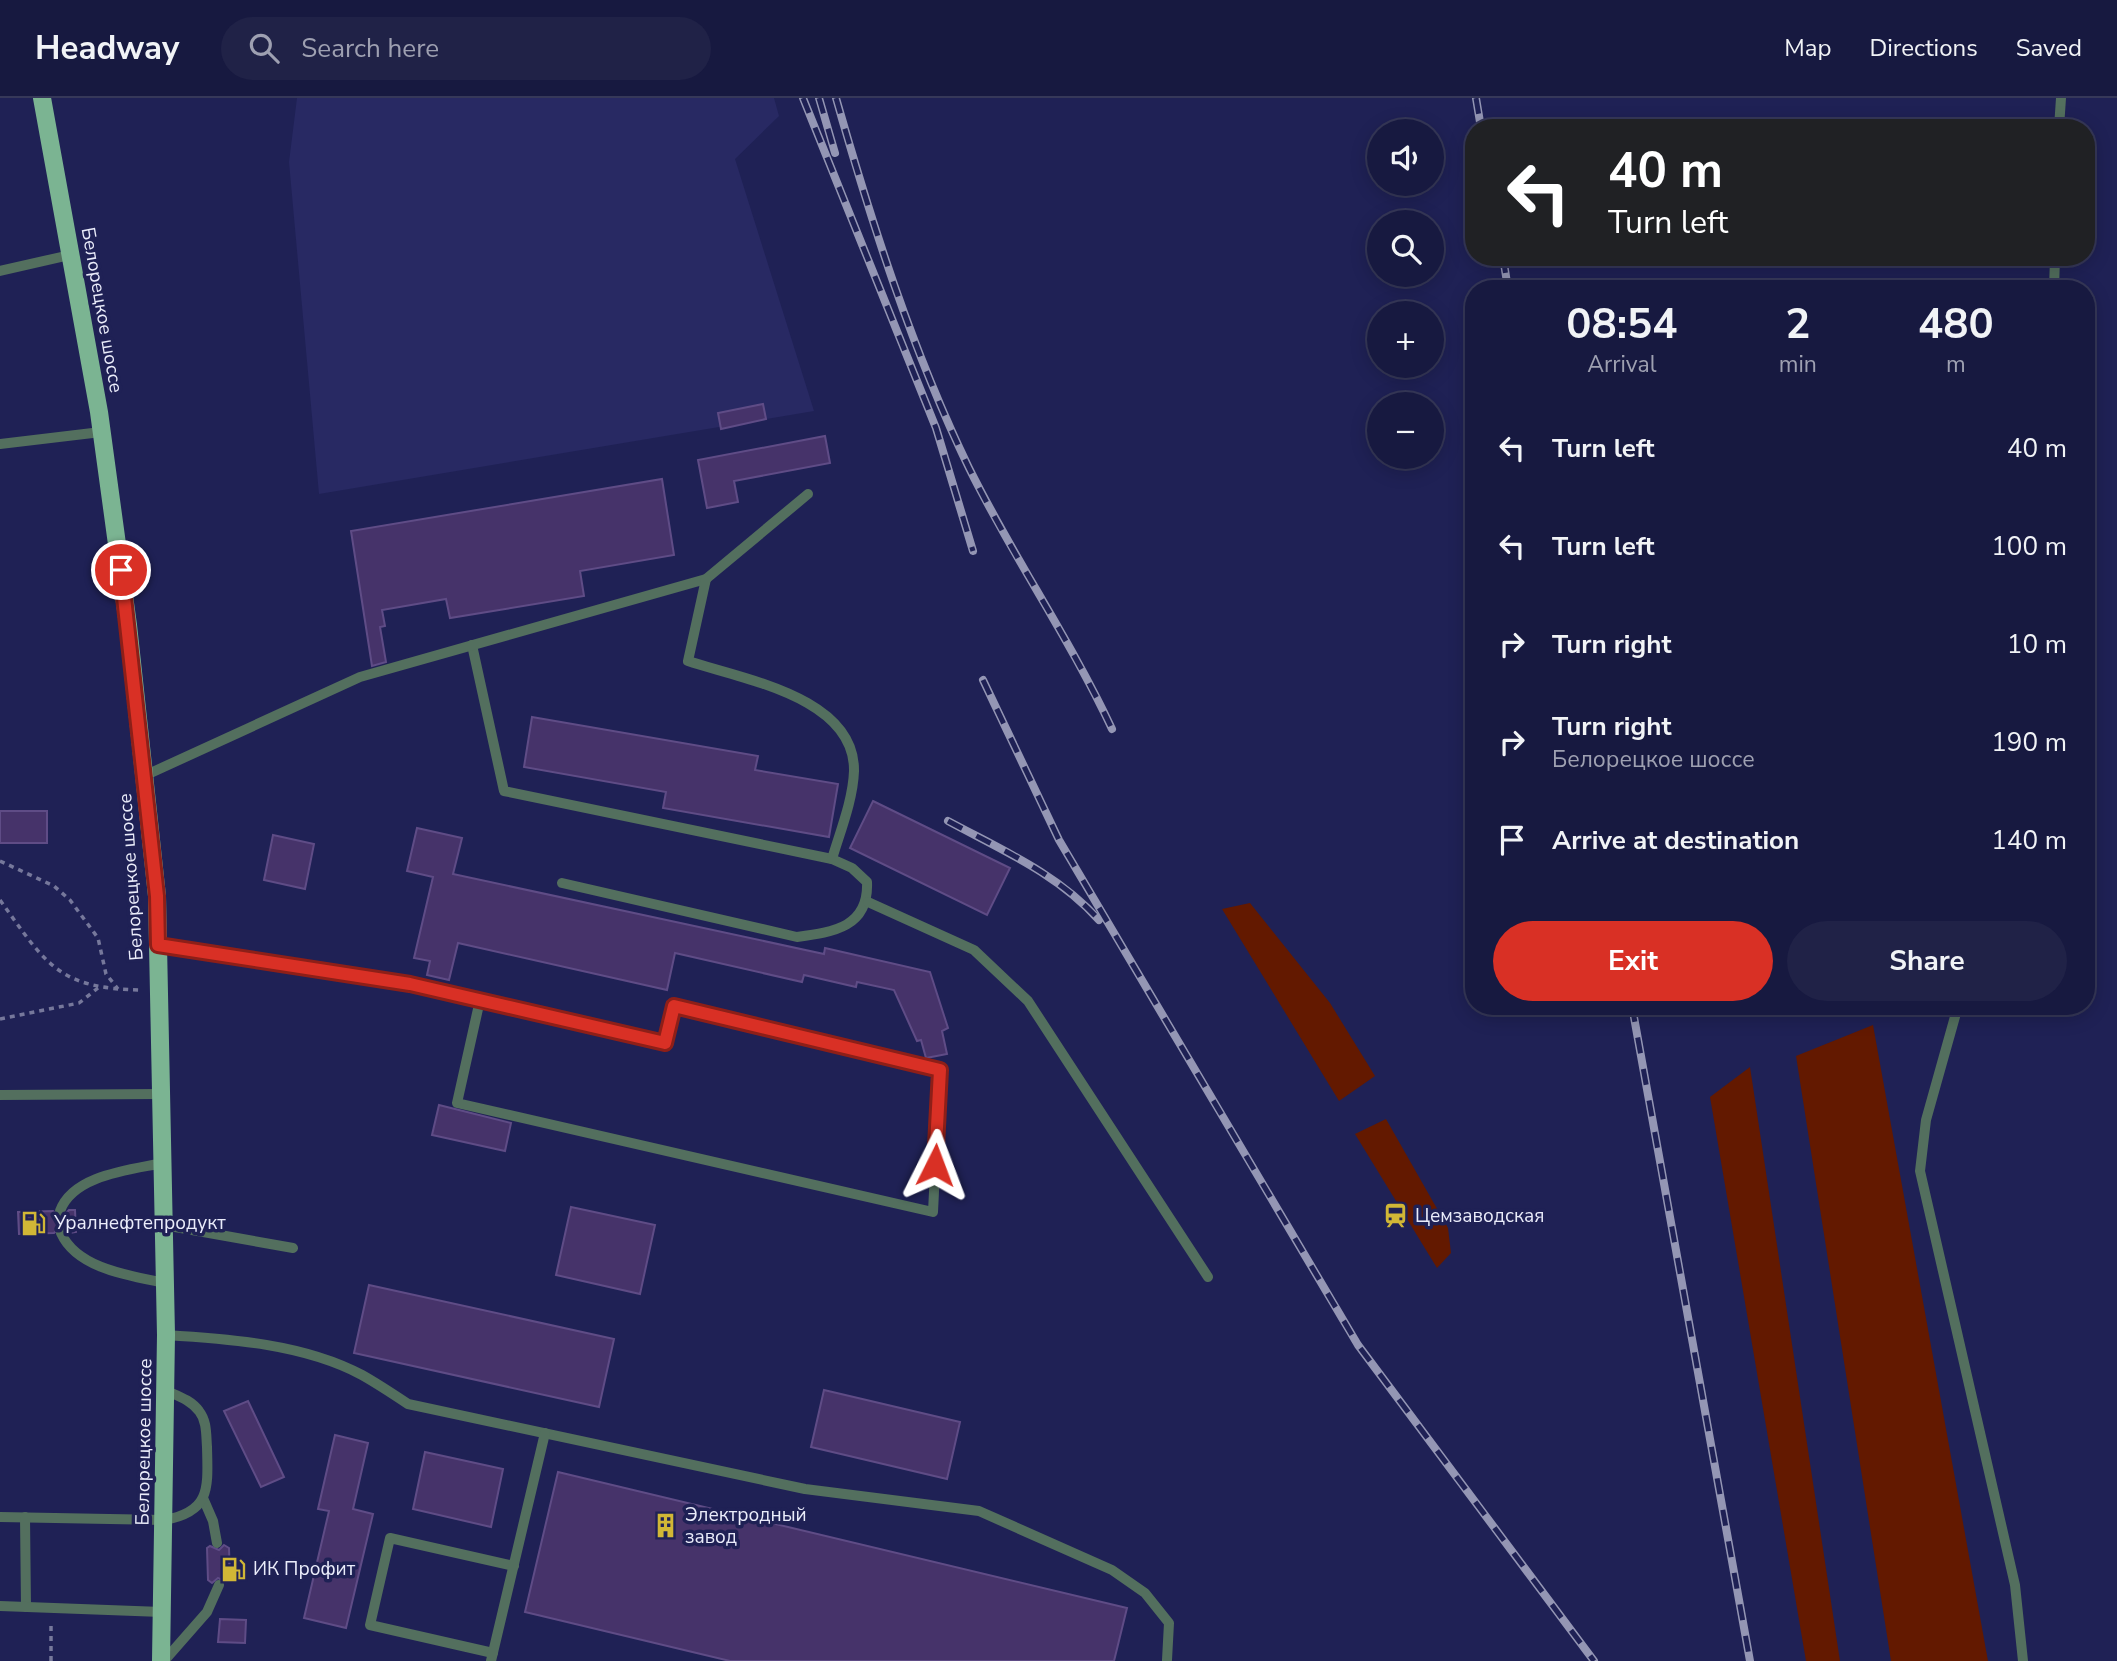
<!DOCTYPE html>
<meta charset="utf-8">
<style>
body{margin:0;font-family:"Nunito Sans",sans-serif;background:#202247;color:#f1f3f6;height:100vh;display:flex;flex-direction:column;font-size:26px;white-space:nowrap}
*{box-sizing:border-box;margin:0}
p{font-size:23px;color:#9ea0b1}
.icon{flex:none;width:38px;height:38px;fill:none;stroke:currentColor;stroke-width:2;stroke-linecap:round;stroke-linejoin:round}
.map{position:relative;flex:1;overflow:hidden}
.panel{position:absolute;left:1465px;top:182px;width:630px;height:735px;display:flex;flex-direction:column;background:#171940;border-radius:28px;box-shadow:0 4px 18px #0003,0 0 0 2px #363859}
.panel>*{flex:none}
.hud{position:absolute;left:1465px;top:21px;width:630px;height:147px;border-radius:28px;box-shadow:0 4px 18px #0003,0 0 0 2px #363859;background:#202124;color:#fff;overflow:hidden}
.fabs{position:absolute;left:1367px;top:21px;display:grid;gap:14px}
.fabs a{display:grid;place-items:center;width:77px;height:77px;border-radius:50%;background:#171940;box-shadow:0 4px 18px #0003,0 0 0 2px #363859;font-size:35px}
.pin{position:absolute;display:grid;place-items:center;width:60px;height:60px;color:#fff;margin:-30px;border:4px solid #fff;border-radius:50%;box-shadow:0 2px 7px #0007}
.me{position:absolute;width:77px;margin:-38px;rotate:3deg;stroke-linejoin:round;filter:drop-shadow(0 0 5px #0008)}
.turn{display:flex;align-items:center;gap:24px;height:147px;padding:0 28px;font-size:32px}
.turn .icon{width:91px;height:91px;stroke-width:2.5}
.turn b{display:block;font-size:49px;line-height:60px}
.eta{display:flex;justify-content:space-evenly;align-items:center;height:119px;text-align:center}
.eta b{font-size:42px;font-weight:700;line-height:49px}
.cta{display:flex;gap:14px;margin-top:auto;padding:14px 28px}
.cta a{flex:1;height:80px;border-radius:42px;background:#d93025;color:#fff;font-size:28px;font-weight:700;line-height:80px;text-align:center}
.cta a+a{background:#202247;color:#f1f3f6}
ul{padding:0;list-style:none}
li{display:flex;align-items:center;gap:21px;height:98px;padding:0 28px}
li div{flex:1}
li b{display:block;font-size:26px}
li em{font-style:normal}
header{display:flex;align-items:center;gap:42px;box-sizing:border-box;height:98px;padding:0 35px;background:#171940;border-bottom:2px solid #363859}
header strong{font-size:33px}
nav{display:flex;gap:38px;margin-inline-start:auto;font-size:24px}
.search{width:490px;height:63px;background:#202247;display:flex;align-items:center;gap:18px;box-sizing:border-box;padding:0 24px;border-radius:38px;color:#9ea0b1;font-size:26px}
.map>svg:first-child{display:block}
.built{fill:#282963}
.green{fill:#631900}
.building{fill:#46336a;stroke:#5f4c86;stroke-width:2}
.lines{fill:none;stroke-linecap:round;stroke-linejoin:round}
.path{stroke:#76789b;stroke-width:3.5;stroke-dasharray:5 5;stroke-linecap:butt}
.service{stroke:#536f5e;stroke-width:10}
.primary{stroke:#7bb492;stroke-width:18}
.rail-casing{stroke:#9496b4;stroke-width:8}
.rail{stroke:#1f2155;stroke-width:5;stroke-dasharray:16;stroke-linecap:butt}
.route-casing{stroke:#8d1f18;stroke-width:18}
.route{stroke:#d93025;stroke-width:12}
.labels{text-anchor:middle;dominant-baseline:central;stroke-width:7;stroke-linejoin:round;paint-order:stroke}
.street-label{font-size:19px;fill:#eaecfa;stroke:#1f2155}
.poi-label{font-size:19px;fill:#eaecfa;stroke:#1f2155;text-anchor:start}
</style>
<header>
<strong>Headway</strong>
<div class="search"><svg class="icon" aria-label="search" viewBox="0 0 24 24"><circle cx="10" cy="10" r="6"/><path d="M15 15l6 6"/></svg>Search here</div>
<nav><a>Map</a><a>Directions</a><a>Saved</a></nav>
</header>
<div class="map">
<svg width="2117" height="1563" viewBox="0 0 2117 1563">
<rect width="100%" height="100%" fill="#1f2155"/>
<path class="built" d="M297 0H774L779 18 735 61 814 313 319 396 289 64Z"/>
<g class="green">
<path d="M1250 805 1330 905 1375 978 1339 1003 1222 811Z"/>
<path d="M1873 927 1988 1563H1891L1796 958Z"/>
<path d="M1750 969 1840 1563H1806L1710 999Z"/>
<path d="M1386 1021 1448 1130 1451 1155 1437 1170 1355 1036Z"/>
</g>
<g class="building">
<path d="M763 306 766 321 721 331 718 315Z"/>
<path d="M825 338 830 365 734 383 738 404 707 410 698 362Z"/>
<path d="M662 381 674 457 580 473 584 498 450 520 446 501 382 512 385 528 380 529 386 564 372 568 351 433Z"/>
<path d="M532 619 758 658 755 672 838 686 829 739 663 710 666 694 524 669Z"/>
<path d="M873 703 1010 770 987 817 850 750Z"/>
<rect x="0" y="713" width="47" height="32"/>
<path d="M417 730 462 740 453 776 824 856 825 850 930 874 948 930 942 933 947 956 926 960 921 942 917 943 894 892 857 884 856 889 804 877 802 884 675 855 667 892 458 845 449 882 427 877 430 863 414 860 433 779 407 773Z"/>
<path d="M273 737 314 746 305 791 264 782Z"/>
<path d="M439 1007 511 1025 505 1053 432 1037Z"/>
<path d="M571 1109 655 1127 640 1196 556 1177Z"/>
<path d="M69 1112H75L76 1134 70 1135 61 1128 54 1135 19 1136 18 1114 53 1113 61 1120Z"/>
<path d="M369 1187 614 1241 599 1309 354 1255Z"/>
<path d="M824 1292 960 1324 947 1381 811 1349Z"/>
<path d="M248 1303 284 1379 261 1389 224 1313Z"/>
<path d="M335 1337 368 1345 353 1411 373 1416 346 1530 304 1520 329 1413 318 1411Z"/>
<path d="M425 1354 503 1371 491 1429 413 1411Z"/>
<path d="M558 1374 1127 1510 1114 1563H730L525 1514Z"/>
<path d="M224 1447 229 1450 230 1481 226 1484 218 1480 212 1485 208 1482 207 1450 210 1448 219 1452Z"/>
<path d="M220 1521 246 1522 245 1545 218 1544Z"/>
</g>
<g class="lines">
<g class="path">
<path d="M0 763 54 788 70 802 98 840 106 876 118 891"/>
<path d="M0 802C46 866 58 891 142 892"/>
<path d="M0 921 79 905 98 890"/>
<path d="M51 1563V1523"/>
</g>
<g class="service">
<path d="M2059 30 2061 0"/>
<path d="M0 173 70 157"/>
<path d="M2054 191 2055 159"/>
<path d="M0 346 101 334"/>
<path d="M472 547 504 693 832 761"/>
<path d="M144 678 360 579 706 481 808 396"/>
<path d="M562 785 797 839C834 834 869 829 867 784L852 770 832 761C840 734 853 702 854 673 855 599 742 581 688 563L706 481"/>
<path d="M868 804 974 852 1028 903 1208 1179"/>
<path d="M158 847 410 886 665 945 674 908 940 972 933 1114 457 1005 480 902"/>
<path d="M1958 908 1926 1022 1920 1073 2015 1487 2023 1563"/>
<path d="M0 997 161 996"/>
<path d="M60 1113C73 1077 130 1072 163 1065"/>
<path d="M164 1127 293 1150"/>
<path d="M61 1135C77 1171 131 1178 165 1185"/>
<path d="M166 1237C230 1241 304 1246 362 1277 378 1286 393 1296 408 1306L805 1391 979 1413 1112 1472 1145 1495 1169 1525 1167 1562"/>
<path d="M203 1400 213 1423 217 1445"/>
<path d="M0 1419 164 1422C211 1414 208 1390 207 1349 206 1336 207 1323 199 1313 191 1302 178 1298 167 1293"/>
<path d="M25 1419 26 1509"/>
<path d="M0 1508 162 1514"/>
<path d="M493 1555 370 1527 390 1440 514 1468"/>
<path d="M164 1563 207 1514 219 1487"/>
<path d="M491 1563 545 1335"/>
</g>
<path class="primary" d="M42 0 99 314 128 527 157 798 166 1237 161 1563"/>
<defs>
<g id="rail">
<path d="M803 0 936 330 973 453"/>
<path d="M819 0 835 55"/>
<path d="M836 0C872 126 912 252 969 370 1013 459 1070 541 1112 631"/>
<path d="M1476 0 1481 30"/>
<path d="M1503 159 1508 191"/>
<path d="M983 582 1059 742 1358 1247 1594 1563"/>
<path d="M948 723C1002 752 1058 776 1099 822"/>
<path d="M1632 908 1750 1563"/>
</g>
</defs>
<use href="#rail" class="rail-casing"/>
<use href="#rail" class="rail"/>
</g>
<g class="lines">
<defs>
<path id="route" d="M121 472 157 798 158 847 410 886 665 945 674 908 940 972 935 1067"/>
</defs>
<use href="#route" class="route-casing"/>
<use href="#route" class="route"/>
</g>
<defs>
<symbol id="station-bare" viewBox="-9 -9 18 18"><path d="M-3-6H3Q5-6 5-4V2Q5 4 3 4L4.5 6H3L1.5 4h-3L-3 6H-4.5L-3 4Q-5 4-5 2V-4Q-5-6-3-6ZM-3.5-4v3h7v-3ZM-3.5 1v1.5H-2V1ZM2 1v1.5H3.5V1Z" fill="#d1b736" stroke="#1f2155" stroke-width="2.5" paint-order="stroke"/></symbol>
<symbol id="fuel-bare" viewBox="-9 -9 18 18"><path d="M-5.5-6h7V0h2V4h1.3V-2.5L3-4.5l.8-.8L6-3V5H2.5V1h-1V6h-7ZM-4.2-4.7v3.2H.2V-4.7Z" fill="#d1b736" stroke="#1f2155" stroke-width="2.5" paint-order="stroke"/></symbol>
<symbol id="building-bare" viewBox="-9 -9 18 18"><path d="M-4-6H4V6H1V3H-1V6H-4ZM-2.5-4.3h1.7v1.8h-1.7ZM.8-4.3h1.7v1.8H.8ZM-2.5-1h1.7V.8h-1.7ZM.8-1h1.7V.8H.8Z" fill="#d1b736" stroke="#1f2155" stroke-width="2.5" paint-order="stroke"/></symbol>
</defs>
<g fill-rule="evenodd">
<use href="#station-bare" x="1378" y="1100" width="35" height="35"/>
<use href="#fuel-bare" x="16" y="1108" width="35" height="35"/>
<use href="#building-bare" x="648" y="1410" width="35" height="35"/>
<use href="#fuel-bare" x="216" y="1454" width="35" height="35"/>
</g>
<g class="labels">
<g class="street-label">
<text transform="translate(102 212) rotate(80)">Белорецкое шоссе</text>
<text transform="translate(131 779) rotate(-94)">Белорецкое шоссе</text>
<text transform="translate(144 1344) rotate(-89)">Белорецкое шоссе</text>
</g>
<g class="poi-label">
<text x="1415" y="1118">Цемзаводская</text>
<text x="54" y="1125">Уралнефтепродукт</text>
<text x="685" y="1417">Электродный<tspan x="685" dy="22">завод</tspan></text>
<text x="253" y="1471">ИК Профит</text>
</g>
</g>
</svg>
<div class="fabs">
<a><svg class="icon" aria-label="sound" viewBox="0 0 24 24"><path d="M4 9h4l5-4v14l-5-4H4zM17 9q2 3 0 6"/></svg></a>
<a><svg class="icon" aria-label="search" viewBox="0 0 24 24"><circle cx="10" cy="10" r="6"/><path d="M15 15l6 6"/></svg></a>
<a>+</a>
<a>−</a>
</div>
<div class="pin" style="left:121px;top:472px;background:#d93025"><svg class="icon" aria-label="arrive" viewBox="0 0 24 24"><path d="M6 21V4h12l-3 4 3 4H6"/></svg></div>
<svg class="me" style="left:935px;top:1067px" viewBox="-20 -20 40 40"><path d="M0-17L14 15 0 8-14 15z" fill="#d93025" stroke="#fff" stroke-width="4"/></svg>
<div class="hud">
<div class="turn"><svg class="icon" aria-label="left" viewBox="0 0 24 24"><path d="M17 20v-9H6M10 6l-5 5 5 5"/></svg><div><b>40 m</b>Turn left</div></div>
</div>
<section class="panel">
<div class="eta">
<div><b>08:54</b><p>Arrival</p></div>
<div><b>2</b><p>min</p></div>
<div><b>480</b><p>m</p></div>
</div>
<ul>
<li><svg class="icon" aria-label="left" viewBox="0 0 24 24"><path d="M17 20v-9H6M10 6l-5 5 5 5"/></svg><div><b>Turn left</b></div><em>40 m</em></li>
<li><svg class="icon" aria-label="left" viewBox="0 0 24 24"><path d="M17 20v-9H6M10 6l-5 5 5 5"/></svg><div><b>Turn left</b></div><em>100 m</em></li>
<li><svg class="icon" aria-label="right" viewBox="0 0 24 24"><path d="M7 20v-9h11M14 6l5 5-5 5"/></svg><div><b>Turn right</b></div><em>10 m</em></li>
<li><svg class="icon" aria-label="right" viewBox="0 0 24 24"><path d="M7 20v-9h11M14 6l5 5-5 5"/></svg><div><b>Turn right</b><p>Белорецкое шоссе</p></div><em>190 m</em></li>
<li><svg class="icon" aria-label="arrive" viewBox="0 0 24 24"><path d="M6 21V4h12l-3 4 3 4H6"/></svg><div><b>Arrive at destination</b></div><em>140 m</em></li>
</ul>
<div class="cta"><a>Exit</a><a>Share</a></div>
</section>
</div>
